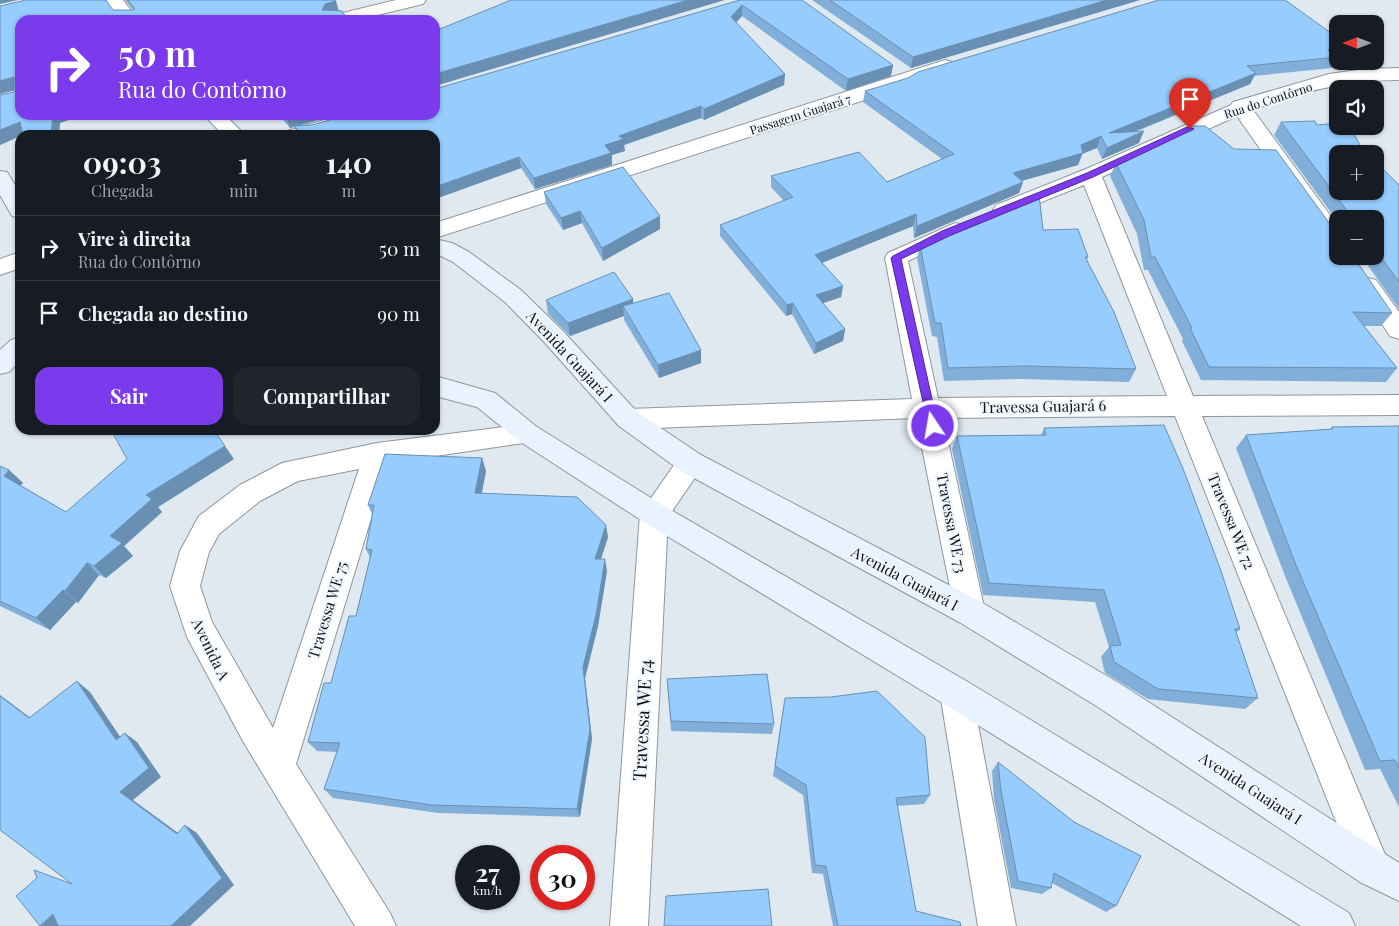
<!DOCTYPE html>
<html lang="pt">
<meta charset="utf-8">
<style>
body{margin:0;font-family:"Playfair Display",serif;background:#20242c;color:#f1f3f6;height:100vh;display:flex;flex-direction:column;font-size:19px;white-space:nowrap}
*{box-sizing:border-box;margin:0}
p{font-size:16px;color:#9ea1a6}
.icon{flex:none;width:28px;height:28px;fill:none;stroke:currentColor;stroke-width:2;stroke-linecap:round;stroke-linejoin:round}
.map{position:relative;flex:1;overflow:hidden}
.drawer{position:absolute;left:15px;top:130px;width:425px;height:305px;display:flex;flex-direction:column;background:#171b24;border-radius:15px;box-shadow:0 1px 4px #0004}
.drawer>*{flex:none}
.hud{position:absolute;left:15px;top:15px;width:425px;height:105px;border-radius:15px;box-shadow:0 1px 4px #0004;background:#7c3aed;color:#fff;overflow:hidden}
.needle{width:32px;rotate:270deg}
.controls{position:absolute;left:1329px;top:15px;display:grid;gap:10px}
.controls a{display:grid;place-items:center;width:55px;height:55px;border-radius:10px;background:#171b24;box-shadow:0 1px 4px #0004;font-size:25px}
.speed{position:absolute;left:455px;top:845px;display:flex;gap:10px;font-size:25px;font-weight:700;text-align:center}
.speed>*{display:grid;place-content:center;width:65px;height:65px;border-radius:50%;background:#171b24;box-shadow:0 1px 4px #0004;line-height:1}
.speed small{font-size:12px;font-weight:400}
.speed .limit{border:8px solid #d22;background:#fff;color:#111}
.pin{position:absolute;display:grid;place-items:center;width:42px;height:42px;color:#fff;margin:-51px -21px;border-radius:50% 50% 50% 0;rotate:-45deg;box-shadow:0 0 5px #0007}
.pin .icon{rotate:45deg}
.me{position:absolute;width:55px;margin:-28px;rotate:348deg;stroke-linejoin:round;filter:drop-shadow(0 0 4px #0008)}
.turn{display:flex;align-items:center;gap:18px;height:105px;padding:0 20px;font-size:22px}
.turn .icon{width:65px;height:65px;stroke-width:2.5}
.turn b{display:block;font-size:35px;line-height:42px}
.eta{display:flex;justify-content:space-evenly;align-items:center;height:85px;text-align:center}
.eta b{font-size:30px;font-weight:700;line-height:35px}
.button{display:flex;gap:10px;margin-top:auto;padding:10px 20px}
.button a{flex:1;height:58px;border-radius:15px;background:#7c3aed;color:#fff;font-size:20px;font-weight:700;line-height:58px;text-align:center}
.button a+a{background:#20242c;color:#f1f3f6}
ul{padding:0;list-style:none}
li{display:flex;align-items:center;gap:15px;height:65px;padding:0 20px;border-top:1px solid #363941}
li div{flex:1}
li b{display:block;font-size:19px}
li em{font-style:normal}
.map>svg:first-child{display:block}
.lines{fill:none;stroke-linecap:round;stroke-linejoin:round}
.street-casing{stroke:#8f969c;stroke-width:2}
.secondary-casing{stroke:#8f969c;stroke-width:2}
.street{fill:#fff;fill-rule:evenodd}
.secondary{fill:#e8f3fe;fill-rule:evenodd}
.wall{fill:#81afda}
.shaded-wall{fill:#698fb2}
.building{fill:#96ccfe;stroke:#698fb2}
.route{fill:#7c3aed;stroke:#51269a}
.labels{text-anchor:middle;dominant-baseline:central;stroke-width:4;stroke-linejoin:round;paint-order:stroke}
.far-street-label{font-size:12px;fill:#0d0f11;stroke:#eff6fe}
.street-label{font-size:15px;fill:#0d0f11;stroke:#eff6fe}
.near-street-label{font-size:18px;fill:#0d0f11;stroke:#eff6fe}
</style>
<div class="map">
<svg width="1399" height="926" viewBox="0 0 1399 926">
<rect width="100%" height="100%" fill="#e1e9f0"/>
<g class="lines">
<defs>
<g id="street">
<path d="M105 0H123L138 20H120Z"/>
<path d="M396 0H426L423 4 357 20H327L330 16Z"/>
<path d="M945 60 952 62 954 66 952 70 915 81 905 87 435 238V223Z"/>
<path d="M1399 68V80C1348 80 1301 91 1253 110L1338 226V250L1330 248 1237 116 1102 177 1193 396 1399 395V415L1202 416 1391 869 1386 882 1373 887 1360 882 1175 416 943 418 985 612 981 622 970 626 959 622 955 612 916 418 628 429 619 426 615 419 619 412 628 409 912 399 885 258 888 253 955 223 963 225 966 230 963 235 908 261 938 398 1167 396 1084 185 1004 217 996 215 993 210 996 205 1086 169 1231 105 1233 102 1329 74 1365 69Z"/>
<path d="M204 115H225L245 135H223Z"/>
<path d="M341 115H372L369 119 316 135H284L287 131Z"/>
<path d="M20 252V268L0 275V259Z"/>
<path d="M1368 278 1376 280 1399 312V339L1390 336 1356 286 1360 280Z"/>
<path d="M528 424 537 427 541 434 537 441 388 463 296 764 390 913 396 926H355L244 743 187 637 170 586 180 551 199 516 240 485 282 463 377 443ZM359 469 273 728 212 622 200 586 209 552 219 534 260 501 298 481Z"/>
<path d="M691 452 701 455 705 463 668 517 648 926H610L640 514 681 455Z"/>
<path d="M956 678 968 682 972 693 1016 926H978L940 693 944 682Z"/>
</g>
<g id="secondary">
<path d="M0 171 7 172 20 193V218L12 216 0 195Z"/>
<path d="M435 239 452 243 469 252 521 290 563 331 637 412 701 455 981 602 1122 685 1399 863V901L1360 882 1098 707 959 622 681 471 619 426 545 343 505 302 453 262 435 253Z"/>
<path d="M20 337V361L9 372 0 374V350L11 340Z"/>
<path d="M435 376 495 393 537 427 664 506 968 682 1349 913 1355 926H1301L944 704 644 522 519 441 477 407 435 396Z"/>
</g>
</defs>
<use href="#street" class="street-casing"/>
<use href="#secondary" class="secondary-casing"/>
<use href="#street" class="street"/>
<use href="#secondary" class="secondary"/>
</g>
<g class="wall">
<path d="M125 0H335L60 123 59 135H20V136L0 145V95L14 92 113 10H133Z"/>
<path d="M740 0 893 65 891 76 846 91 742 16 736 23 785 74 784 85 704 120 701 118 624 145 625 151 612 155V165L535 189 521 168 435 199V135H298L294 127 290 128 279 115H334L299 126 312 125Z"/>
<path d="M812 0H1140L911 68Z"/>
<path d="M1338 38V55L1336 56 1338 57V59L1332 68 1254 76 1250 84 1135 132 1139 143 1102 159 1097 148 1083 153 1078 165 1022 181 1023 182 1019 193 914 238 913 226 822 263 843 286 841 297 823 303 845 329 843 341 814 354 792 314 786 316 720 236V225L784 201 771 187V176L887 182 942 159 863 102 865 91Z"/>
<path d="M1281 122 1317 125 1361 147 1399 185V309L1361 256H1375V219H1338V222L1274 135Z"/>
<path d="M1116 163 1392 313 1381 326H1364L1397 368 1386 382 1201 380 1182 341 1183 339 1148 270H1144L1137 234 1110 176Z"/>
<path d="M544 192 660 229 603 261 582 223 563 230 546 204Z"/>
<path d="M1043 230 1088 257 1087 260 1136 369 1129 382 1020 379 944 381 937 337 932 336 917 258 920 245Z"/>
<path d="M633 299V303L701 363 659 378 624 320V316L570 336 548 314 546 300Z"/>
<path d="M1399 426V807L1380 769 1365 770 1285 576 1236 448 1246 435 1330 429 1332 427Z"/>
<path d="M1044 428 1240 629 1236 633 1258 698 1245 709 1148 699 1105 673 1101 657 1109 647 1095 602 983 595 952 449 957 436 1041 435Z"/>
<path d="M482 458 486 471 482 493 608 537 601 559 607 571 598 626 585 678 592 739 580 817 438 813 333 798 324 789 337 752 317 751 308 742 356 616 370 558 366 549 372 514 368 505Z"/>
<path d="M234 459 158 507 162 512 124 546 133 556 106 578 99 575 78 603 76 602 50 630 0 606V466L9 470 23 483 20 485 66 512Z"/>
<path d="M667 679 774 724 772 734 671 731Z"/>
<path d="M783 709 930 795 924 804 897 806 916 911 961 926H833L823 874 812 873 803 795 773 776Z"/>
<path d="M998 762 1116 906 1106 912 1052 883 1051 888 1042 894 1011 888 994 800 992 771Z"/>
</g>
<g class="shaded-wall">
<path d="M0 0H18L0 4Z"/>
<path d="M688 0H725L435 86V74Z"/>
<path d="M1107 0H1140L911 68 913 57Z"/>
<path d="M336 1 339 12 322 10 325 4Z"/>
<path d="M742 5V16L731 28V17Z"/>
<path d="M1338 46V55L1329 58 1328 50Z"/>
<path d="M893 65 891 76 846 91 848 79Z"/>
<path d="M1256 73 1250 84 1104 144 1109 133Z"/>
<path d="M785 74 784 85 704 120V109Z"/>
<path d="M14 77 20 89 0 94V81Z"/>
<path d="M701 106V118L624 145 625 151 612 155V165L535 189 534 178 605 145 619 136Z"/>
<path d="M53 115H83L60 123 59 135H51Z"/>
<path d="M292 115H334L290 128 286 117Z"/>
<path d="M20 122 24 135H20V136L0 145V130Z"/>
<path d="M1144 131 1139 143 1102 159 1107 148Z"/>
<path d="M1101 136 1097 148 1082 154 1078 165 1010 184 1013 173Z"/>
<path d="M519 157 521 168 435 199V187Z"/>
<path d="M1023 182 1019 193 914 238 917 226Z"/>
<path d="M580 211 582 223 563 230 561 218Z"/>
<path d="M916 214 913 226 814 266 815 255Z"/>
<path d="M660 216V229L603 261 602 248Z"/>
<path d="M843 286 841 297 815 306 816 295Z"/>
<path d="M633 299 634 312 623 306 624 316 570 336 568 323Z"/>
<path d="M793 303 792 314 786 316 787 305Z"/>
<path d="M845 329 843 341 814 354 816 343Z"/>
<path d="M701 350V363L659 378 658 365Z"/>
<path d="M225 446 234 459 158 507 162 512 124 546 133 556 106 578 94 566 110 536 146 495Z"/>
<path d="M482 458 486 471 479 505 475 493Z"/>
<path d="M9 470 23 483 17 489 4 476Z"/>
<path d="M606 525 608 537 597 571 595 559Z"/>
<path d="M605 559 607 571 598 626 585 678 592 739 580 817 577 809 583 667Z"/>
<path d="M87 563 99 575 78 603 65 591Z"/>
<path d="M63 590 76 602 50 630 36 618Z"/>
<path d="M77 681 90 692 129 750 116 740Z"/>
<path d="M0 695 44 728 29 718 0 696Z"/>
<path d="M125 733 137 742 161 777 133 800 189 841 177 834 120 792Z"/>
<path d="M185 825 197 833 234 885 190 926H171Z"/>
<path d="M53 914 63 926H40Z"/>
</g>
<g class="building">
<path d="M26 0H106L113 10H134V8L128 0H335L336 1 325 4 322 10 342 11 348 20H20V115H53L51 135H23L20 122 0 130V95L14 92V77L0 81V6Z"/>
<path d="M511 0H688L435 74V31Z"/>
<path d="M740 0H802L893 65 848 79 742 5 731 17 785 74 704 109 701 106 619 136 624 139 605 145 611 153 534 178 519 157 435 187V135H303L294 126 312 125 347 115H435V89Z"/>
<path d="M830 0H1107L913 57Z"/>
<path d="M1159 0H1285L1338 38V46L1328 50 1338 57 1247 66 1256 73 1109 133 1144 131 1107 148 1101 136 1081 145 1083 153 1013 173 1023 182 917 226 916 214 815 255 843 286 816 295 845 329 816 343 793 303 787 305 720 225 793 197 771 176 859 152 887 182 954 154 865 91 908 78 918 72Z"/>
<path d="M1315 121 1317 125 1338 123V126H1350L1361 147 1368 154H1338V191H1375V161L1399 185V282L1375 249V219H1349L1348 212 1281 122Z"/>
<path d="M1194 126H1205L1234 149 1276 150 1338 235V256H1353L1392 313 1353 312 1397 368 1209 367 1190 328H1192L1155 257H1151L1144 220 1116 163Z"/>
<path d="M623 167 660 216 602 248 580 211 561 218 544 192Z"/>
<path d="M1039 194 1043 230 1078 229 1088 257H1085L1114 312 1136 369 1026 366 948 368 941 323H935L920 245 958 226Z"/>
<path d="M614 272 633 299 568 323 546 300Z"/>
<path d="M669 293 701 350 658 365 623 306Z"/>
<path d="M1164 425 1184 471 1221 571 1240 629H1235L1258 698 1158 689 1114 662 1110 646 1121 645 1104 590 989 583 957 436 1046 435 1044 428Z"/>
<path d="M1399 426V768L1395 760 1380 761 1296 565 1246 435 1333 429 1332 427Z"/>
<path d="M111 430H214L225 446 146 495 152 499 110 536 122 543 94 566 87 563 65 591 63 590 36 618 0 601V466L9 470 4 476 66 512 127 459Z"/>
<path d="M385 454 482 458 475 493 577 497 606 525 595 559H605L596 615 583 667 590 729 577 809 432 805 324 789 340 743 308 742 324 683H331L349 616H356L372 550 366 549 374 505H368Z"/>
<path d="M767 674 774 724 671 721 667 679Z"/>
<path d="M77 681 116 740 125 733 149 768 120 792 177 834 185 825 222 878 171 926H58L53 914 40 926 16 896 37 878 34 870 72 884 0 830V696L29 718Z"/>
<path d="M877 691 925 737 930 795 896 798 916 911 960 922 961 926H838L826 866 815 865 806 785 775 766 785 698 831 697Z"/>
<path d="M998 762 1074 822 1141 856 1116 906 1054 873 1051 888 1018 881 1001 791Z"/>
<path d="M768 889 772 926H664L666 896Z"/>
</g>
<path class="route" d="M1187 127 1194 129 1093 177 949 236 901 259 938 426 937 429H929L891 258 893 256 942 231 1087 173Z"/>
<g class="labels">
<g class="far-street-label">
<text transform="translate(1268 100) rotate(-18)">Rua do Contôrno</text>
<text transform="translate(800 114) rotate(-18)">Passagem Guajará 7</text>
</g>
<g class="street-label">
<text transform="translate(570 356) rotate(47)">Avenida Guajará I</text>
<text transform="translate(1043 406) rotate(-1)">Travessa Guajará 6</text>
<text transform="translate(1232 521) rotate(68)">Travessa WE 72</text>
<text transform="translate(952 523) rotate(79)">Travessa WE 73</text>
<text transform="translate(905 578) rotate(28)">Avenida Guajará I</text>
<text transform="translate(327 610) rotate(-73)">Travessa WE 75</text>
<text transform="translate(211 649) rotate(64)">Avenida A</text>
<text transform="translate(1251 788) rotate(33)">Avenida Guajará I</text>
</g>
<g class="near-street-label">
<text transform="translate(642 720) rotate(-87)">Travessa WE 74</text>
</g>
</g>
</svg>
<div class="controls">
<a><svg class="needle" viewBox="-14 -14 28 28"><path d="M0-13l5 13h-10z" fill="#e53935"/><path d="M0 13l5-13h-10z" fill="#9ea1a6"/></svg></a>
<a><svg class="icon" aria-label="sound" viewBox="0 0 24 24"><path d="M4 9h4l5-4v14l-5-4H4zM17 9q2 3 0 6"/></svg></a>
<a>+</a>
<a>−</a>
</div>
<div class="speed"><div>27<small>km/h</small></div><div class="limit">30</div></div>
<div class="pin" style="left:1190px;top:129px;background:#d93025"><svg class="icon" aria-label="arrive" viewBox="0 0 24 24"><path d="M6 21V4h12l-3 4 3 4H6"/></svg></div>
<svg class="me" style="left:933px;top:426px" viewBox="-20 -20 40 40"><circle r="17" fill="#7c3aed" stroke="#fff" stroke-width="3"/><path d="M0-11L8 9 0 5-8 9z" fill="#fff"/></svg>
<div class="hud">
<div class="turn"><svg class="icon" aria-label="right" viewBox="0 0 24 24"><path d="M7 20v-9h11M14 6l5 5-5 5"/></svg><div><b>50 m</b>Rua do Contôrno</div></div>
</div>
<section class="drawer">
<div class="eta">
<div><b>09:03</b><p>Chegada</p></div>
<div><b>1</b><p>min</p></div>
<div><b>140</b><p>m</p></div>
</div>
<ul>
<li><svg class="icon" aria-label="right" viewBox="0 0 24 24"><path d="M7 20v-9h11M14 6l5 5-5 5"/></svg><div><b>Vire à direita</b><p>Rua do Contôrno</p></div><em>50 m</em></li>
<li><svg class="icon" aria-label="arrive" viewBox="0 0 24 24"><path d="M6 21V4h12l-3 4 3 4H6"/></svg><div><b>Chegada ao destino</b></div><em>90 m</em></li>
</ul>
<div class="button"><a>Sair</a><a>Compartilhar</a></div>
</section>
</div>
